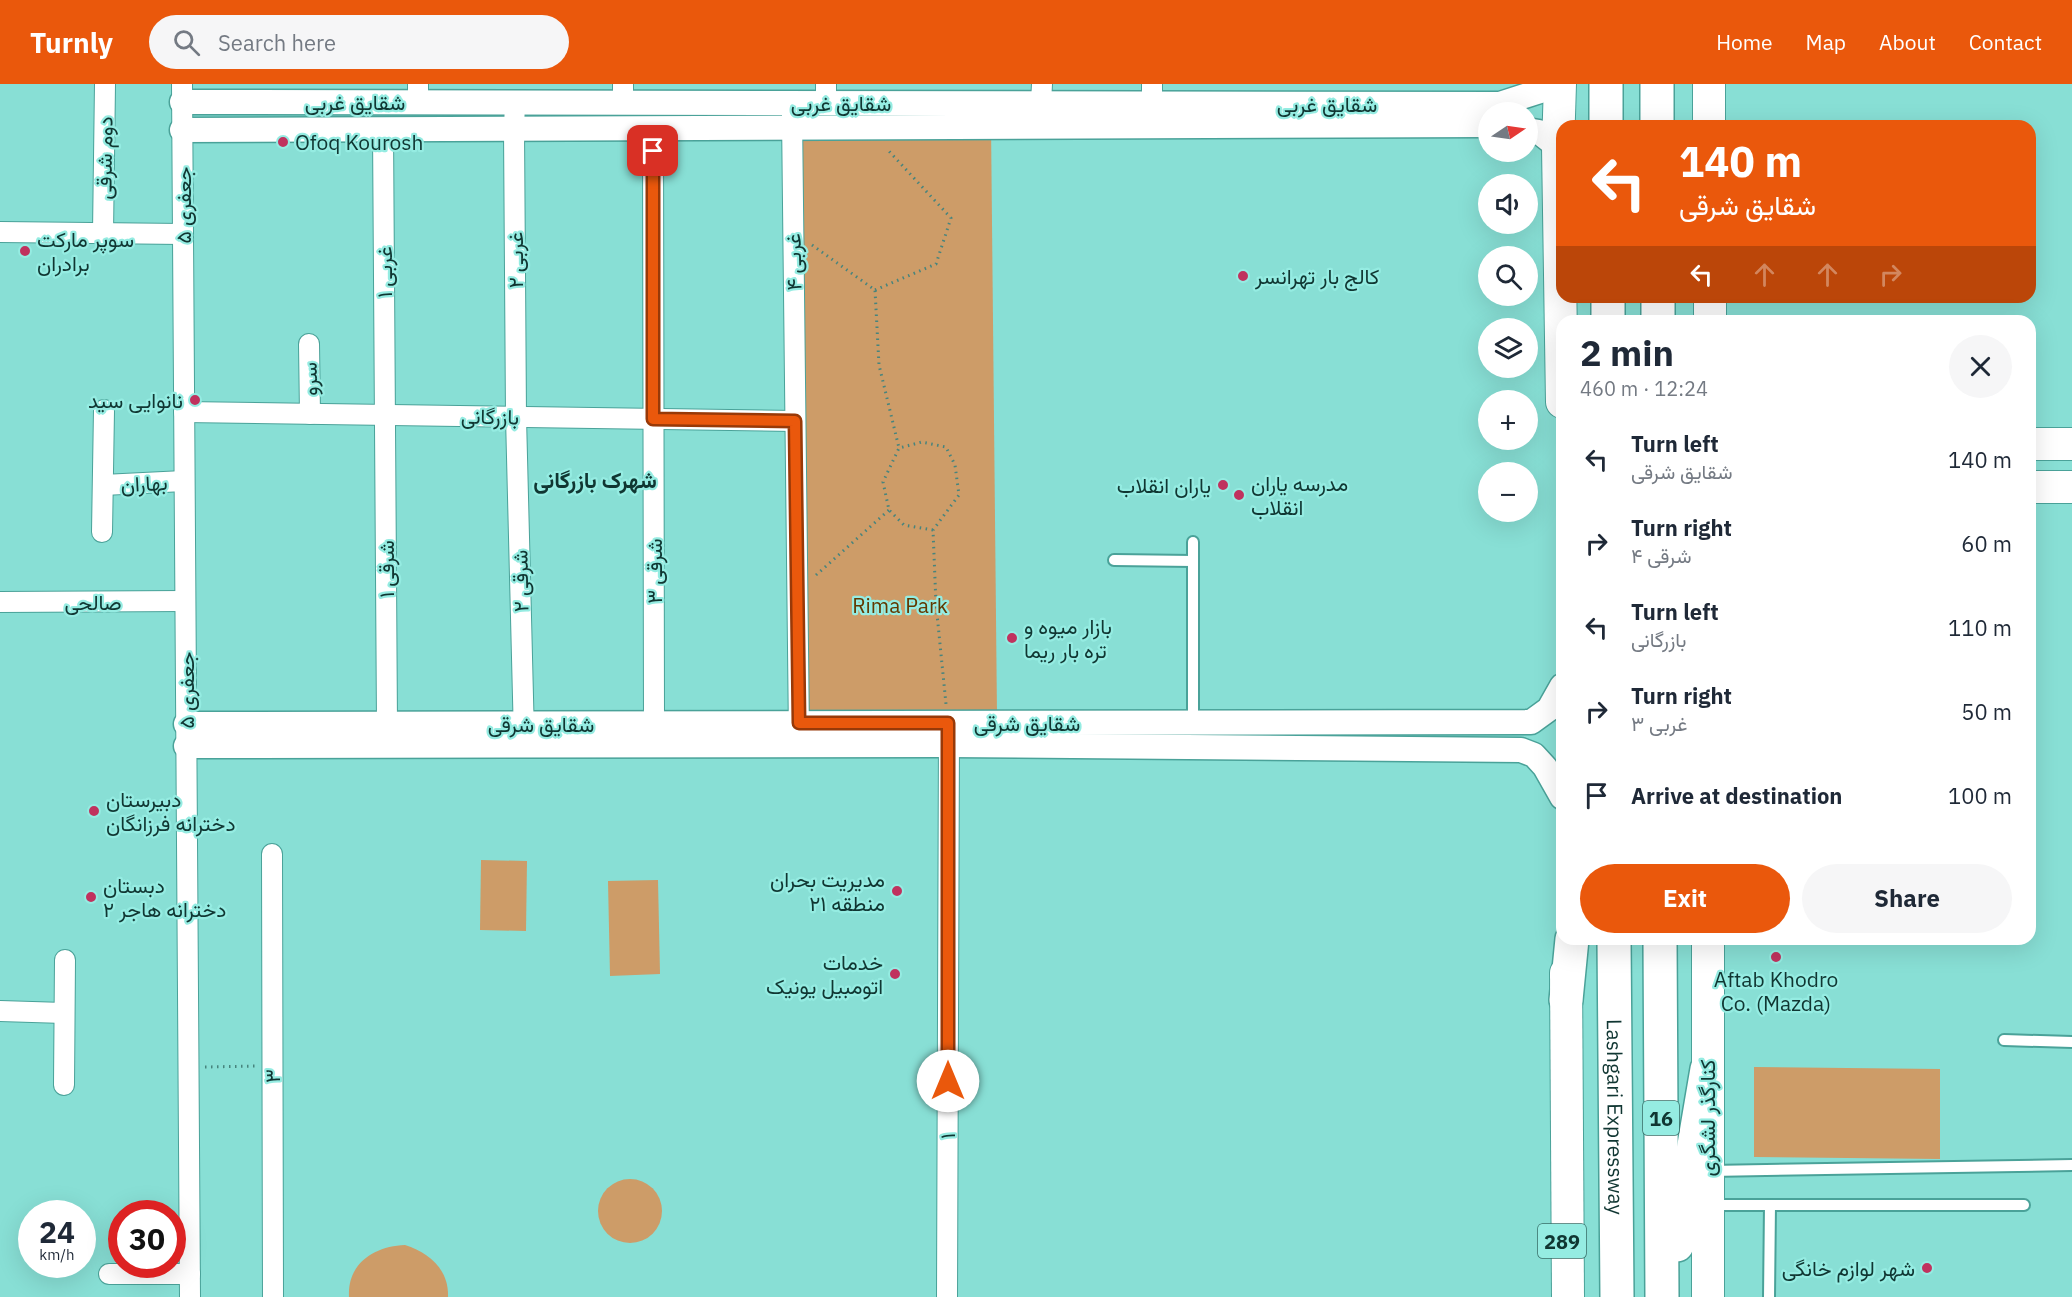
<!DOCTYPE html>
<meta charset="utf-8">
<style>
body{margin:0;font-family:"IBM Plex Sans",Vazirmatn,sans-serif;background:#f6f6f7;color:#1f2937;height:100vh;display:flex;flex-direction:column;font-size:22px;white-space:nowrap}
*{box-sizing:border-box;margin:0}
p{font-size:20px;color:#747a83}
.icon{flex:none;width:33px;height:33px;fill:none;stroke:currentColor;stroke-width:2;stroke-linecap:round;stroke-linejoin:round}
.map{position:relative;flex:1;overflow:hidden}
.details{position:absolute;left:1556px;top:231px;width:480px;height:630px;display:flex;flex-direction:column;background:#fff;border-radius:18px;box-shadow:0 6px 24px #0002}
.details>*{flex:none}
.banner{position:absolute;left:1556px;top:36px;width:480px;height:183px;border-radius:18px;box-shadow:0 6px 24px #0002;background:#ea580c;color:#fff;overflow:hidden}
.needle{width:39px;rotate:77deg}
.tools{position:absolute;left:1478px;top:18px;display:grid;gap:12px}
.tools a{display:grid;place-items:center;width:60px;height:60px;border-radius:50%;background:#fff;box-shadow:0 6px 24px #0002;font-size:30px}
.speed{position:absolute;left:18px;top:1116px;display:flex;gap:12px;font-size:30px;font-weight:700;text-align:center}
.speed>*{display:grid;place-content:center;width:78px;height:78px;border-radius:50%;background:#fff;box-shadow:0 6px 24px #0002;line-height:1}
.speed small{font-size:15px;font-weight:400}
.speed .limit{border:9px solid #d22;background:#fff;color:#111}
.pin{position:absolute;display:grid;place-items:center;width:51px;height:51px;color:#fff;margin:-26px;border-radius:12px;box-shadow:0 3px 9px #0006}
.me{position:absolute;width:66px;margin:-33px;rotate:0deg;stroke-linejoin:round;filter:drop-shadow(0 0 4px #0008)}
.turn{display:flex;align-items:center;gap:21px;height:126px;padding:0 24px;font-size:27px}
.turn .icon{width:78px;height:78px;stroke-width:2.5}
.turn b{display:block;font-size:42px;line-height:51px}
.lanes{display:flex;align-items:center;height:57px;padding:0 24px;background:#0003;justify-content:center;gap:30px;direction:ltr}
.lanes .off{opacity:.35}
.round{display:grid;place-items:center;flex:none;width:63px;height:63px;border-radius:32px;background:#f6f6f7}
.overview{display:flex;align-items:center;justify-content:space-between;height:102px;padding:0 24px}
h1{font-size:36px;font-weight:700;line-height:45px}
.action{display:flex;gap:12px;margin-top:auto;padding:12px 24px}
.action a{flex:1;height:69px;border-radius:36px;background:#ea580c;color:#fff;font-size:24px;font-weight:700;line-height:69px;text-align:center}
.action a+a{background:#f6f6f7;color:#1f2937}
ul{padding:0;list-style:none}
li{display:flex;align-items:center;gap:18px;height:84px;padding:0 24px}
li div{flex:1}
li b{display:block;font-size:22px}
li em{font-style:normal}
header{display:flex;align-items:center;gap:36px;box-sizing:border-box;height:84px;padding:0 30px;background:#ea580c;color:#fff}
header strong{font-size:28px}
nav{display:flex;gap:33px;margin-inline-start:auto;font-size:21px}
.search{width:420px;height:54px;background:#f6f6f7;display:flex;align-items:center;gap:15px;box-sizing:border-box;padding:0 21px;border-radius:33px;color:#747a83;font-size:22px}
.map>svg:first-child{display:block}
.green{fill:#cd9c68}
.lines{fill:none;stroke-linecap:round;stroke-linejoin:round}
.service-casing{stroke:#4aa299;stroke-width:14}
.minor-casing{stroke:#4aa299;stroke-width:22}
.tertiary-casing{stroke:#4aa299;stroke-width:27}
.primary-casing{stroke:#4aa299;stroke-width:34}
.trunk-casing{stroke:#4aa299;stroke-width:36}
.path{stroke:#47847d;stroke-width:3;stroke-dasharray:1.5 4.5;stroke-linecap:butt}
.service{stroke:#fff;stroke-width:10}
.minor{stroke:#fff;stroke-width:20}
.tertiary{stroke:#fff;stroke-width:24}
.primary{stroke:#fff;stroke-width:32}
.trunk{stroke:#fff;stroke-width:33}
.route-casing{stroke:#983908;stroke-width:15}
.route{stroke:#ea580c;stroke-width:10}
.poi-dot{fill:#c0325e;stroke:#95ece2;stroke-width:2}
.labels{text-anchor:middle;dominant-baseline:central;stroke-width:4.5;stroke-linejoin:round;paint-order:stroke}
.shield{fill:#95ece2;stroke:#386d67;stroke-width:1.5}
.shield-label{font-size:20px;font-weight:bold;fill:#103632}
.street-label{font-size:21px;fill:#103632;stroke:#95ece2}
.poi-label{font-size:21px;fill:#103632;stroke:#95ece2;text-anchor:start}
.park-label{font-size:21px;fill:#623800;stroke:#95ece2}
.neighbourhood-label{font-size:22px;font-weight:bold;fill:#103632;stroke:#95ece2}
</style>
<header>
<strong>Turnly</strong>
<div class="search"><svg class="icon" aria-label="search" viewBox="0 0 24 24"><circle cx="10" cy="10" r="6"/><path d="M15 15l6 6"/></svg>Search here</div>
<nav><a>Home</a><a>Map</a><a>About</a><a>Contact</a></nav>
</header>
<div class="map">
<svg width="2072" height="1213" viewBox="0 0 2072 1213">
<rect width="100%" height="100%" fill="#88dfd5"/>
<g class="green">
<path d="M802 37 991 40 997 632 804 631Z"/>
<path d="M481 776 527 777 526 847 480 846Z"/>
<path d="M658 796 660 890 610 892 608 797Z"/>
<path d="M1754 983 1940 985V1075L1754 1073Z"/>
<circle cx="630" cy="1127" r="32"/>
<path d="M405 1161C429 1169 449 1185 448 1213H349C347 1179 375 1162 405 1161Z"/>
</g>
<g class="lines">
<defs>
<g id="service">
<path d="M1193 458V639"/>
<path d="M1114 476 1193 477"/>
<path d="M2004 956 2072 958"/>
<path d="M1710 1087 2072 1081"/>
<path d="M1710 1121H2024"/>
<path d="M1769 1213 1770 1121"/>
</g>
<g id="minor">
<path d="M182 0 190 1213"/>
<path d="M826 0V19"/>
<path d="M418 18V0"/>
<path d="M515 18 514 45 516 333 524 653"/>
<path d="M623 19V0"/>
<path d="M1041 19 1042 0"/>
<path d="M1152 19V0"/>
<path d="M792 31 799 652"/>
<path d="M653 44 654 639"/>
<path d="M383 45 387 640"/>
<path d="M0 148 183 150"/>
<path d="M103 149 105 0"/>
<path d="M309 260 310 330"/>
<path d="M184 328 795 337"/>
<path d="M103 401 184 397"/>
<path d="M102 448 104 326"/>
<path d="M0 518 185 517"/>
<path d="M272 770 273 1213"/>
<path d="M0 927 64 929"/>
<path d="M64 1001 65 876"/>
<path d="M109 1190H190"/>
<path d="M947 1213 949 648"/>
</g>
<g id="tertiary">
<path d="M182 18 1500 20 1540 7 1544 0"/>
<path d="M182 46 1488 41"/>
<path d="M1527 46 1539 48 1558 63"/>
<path d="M186 640 1531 638 1549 625 1562 602"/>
<path d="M186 662 949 661 1521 666 1534 671 1545 683 1562 713"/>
</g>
<g id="primary">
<path d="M1560 0 1558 63 1562 318"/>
<path d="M1709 0V42"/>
<path d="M1710 213V237"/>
<path d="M2030 360H2072"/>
<path d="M2030 403H2072"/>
<path d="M1566 889 1568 1213"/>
<path d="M1708 1213V855"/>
</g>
<g id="trunk">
<path d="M1606 0V42"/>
<path d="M1657 0V42"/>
<path d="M1608 213V237"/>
<path d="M1658 213V237"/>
<path id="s1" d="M1614 855 1617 1213"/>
<path d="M1660 855 1662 1213"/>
<path d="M1566 916 1572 855"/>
<path d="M1677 1161 1707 985"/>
</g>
</defs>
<use href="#service" class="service-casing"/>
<use href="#minor" class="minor-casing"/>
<use href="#tertiary" class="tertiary-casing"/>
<use href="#primary" class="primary-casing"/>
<use href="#trunk" class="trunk-casing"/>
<g class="path">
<path d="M812 161 875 206 879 281 899 364"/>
<path d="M875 206 936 180 951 134 887 65"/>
<path d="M933 446 904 441 889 426 883 398 899 364 922 358 946 363 955 381 959 411 933 446 936 520 946 620"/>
<path d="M816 491 889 426"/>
<path d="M205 983 256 982"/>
</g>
<use href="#service" class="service"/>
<use href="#minor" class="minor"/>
<use href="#tertiary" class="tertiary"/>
<use href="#primary" class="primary"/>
<use href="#trunk" class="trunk"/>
</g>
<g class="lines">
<defs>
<path id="route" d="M653 67V335L795 337 799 639H948V997"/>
</defs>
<use href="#route" class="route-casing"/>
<use href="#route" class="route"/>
</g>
<g class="poi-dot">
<circle cx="283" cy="58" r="6"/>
<circle cx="25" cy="167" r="6"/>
<circle cx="1243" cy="192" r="6"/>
<circle cx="195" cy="316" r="6"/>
<circle cx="1223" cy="401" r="6"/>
<circle cx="1239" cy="411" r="6"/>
<circle cx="1012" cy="554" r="6"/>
<circle cx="94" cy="727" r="6"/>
<circle cx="897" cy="807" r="6"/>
<circle cx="91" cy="813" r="6"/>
<circle cx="1776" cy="873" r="6"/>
<circle cx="895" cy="890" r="6"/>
<circle cx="1927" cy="1184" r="6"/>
</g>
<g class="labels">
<g class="shield">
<rect x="1643" y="1017" width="36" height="34" rx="4.5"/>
<rect x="1538" y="1140" width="48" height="34" rx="4.5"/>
</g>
<g class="shield-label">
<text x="1661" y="1034">16</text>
<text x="1562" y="1157">289</text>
</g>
<g class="street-label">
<text x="355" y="18">شقایق غربی</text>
<text x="841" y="19">شقایق غربی</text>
<text x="1327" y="20">شقایق غربی</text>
<text transform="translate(104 74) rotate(-89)">دوم شرقی</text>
<text transform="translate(183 121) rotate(-90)">جعفری ۵</text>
<text transform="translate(515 176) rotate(-90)">۲ غربی</text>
<text transform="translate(793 178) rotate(-91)">۴ غربی</text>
<text transform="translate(384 188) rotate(-90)">۱ غربی</text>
<text transform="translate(309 295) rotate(-91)">سرو</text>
<text transform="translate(490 332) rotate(1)">بازرگانی</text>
<text transform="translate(144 399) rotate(-3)">بهاران</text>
<text transform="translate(386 485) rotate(-90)">۱ شرقی</text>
<text transform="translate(654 487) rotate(-90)">۳ شرقی</text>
<text transform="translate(520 497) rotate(-91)">۲ شرقی</text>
<text x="93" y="518">صالحی</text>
<text transform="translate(186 606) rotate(-90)">جعفری ۵</text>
<text x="1027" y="639">شقایق شرقی</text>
<text x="541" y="640">شقایق شرقی</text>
<text transform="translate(272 992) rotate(-90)">۳</text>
<text stroke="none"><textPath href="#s1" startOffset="178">Lashgari Expressway</textPath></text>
<text transform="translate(1707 1034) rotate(-90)">کنارگذر لشگری</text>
<text transform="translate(947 1052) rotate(-90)">۱</text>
</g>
<g class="poi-label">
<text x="295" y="58">Ofoq Kourosh</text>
<text x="37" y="155">سوپر مارکت<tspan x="37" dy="24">برادران</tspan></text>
<text x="1255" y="192">کالج بار تهرانسر</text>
<text x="183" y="316" text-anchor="end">نانوایی سید</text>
<text x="1251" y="399">مدرسه یاران<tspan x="1251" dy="24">انقلاب</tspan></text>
<text x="1211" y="401" text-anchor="end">یاران انقلاب</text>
<text x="1024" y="542">بازار میوه و<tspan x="1024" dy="24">تره بار ریما</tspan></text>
<text x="106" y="715">دبیرستان<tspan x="106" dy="24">دخترانه فرزانگان</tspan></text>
<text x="885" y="795" text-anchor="end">مدیریت بحران<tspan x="885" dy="24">منطقه ۲۱</tspan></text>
<text x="103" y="801">دبستان<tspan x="103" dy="24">دخترانه هاجر ۲</tspan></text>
<text x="883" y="878" text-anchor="end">خدمات<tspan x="883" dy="24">اتومبیل یونیک</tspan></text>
<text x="1776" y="895" text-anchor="middle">Aftab Khodro<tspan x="1776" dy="24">Co. (Mazda)</tspan></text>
<text x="1915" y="1184" text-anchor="end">شهر لوازم خانگی</text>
</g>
<g class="park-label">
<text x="900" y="521">Rima Park</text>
</g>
<g class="neighbourhood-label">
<text x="595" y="395">شهرک بازرگانی</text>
</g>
</g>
</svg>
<div class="tools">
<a><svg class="needle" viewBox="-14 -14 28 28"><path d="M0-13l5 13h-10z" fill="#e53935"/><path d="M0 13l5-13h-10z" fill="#747a83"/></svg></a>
<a><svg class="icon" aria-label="sound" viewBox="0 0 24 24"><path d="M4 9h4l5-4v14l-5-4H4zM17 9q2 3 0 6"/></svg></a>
<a><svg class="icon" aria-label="search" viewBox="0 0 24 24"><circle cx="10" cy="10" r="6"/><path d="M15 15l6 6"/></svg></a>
<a><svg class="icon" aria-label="layers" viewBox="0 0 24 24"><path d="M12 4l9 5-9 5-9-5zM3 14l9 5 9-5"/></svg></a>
<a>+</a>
<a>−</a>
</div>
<div class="speed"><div>24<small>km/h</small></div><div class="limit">30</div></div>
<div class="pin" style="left:653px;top:67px;background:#d93025"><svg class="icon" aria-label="arrive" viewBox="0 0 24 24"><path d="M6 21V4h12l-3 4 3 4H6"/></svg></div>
<svg class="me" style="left:948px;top:997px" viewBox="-20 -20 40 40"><circle r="19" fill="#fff"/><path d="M0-13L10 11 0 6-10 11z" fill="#ea580c"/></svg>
<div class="banner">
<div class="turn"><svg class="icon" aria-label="left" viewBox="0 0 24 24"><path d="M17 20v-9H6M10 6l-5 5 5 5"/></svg><div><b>140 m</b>شقایق شرقی</div></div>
<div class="lanes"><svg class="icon" aria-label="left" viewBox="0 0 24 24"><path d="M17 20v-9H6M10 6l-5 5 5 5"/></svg><svg class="icon off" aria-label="ahead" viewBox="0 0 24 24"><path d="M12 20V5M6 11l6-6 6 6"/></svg><svg class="icon off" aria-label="ahead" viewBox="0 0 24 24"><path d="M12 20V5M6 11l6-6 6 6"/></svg><svg class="icon off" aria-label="right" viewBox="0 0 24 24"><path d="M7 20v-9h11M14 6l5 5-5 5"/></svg></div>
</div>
<section class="details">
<div class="overview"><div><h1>2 min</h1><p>460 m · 12:24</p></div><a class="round"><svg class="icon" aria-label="close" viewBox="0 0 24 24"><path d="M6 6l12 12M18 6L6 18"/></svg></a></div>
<ul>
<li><svg class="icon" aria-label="left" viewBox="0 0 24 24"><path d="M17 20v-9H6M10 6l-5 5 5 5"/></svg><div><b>Turn left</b><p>شقایق شرقی</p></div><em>140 m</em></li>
<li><svg class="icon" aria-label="right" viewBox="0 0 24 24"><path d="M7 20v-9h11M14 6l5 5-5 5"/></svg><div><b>Turn right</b><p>۴ شرقی</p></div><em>60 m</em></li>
<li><svg class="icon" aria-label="left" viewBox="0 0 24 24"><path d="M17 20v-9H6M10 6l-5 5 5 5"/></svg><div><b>Turn left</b><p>بازرگانی</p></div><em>110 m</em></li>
<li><svg class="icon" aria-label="right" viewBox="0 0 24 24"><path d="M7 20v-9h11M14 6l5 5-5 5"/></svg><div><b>Turn right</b><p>۳ غربی</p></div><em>50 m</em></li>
<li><svg class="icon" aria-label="arrive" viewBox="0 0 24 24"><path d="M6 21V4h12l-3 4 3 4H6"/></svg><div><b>Arrive at destination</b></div><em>100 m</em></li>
</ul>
<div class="action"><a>Exit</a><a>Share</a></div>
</section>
</div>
